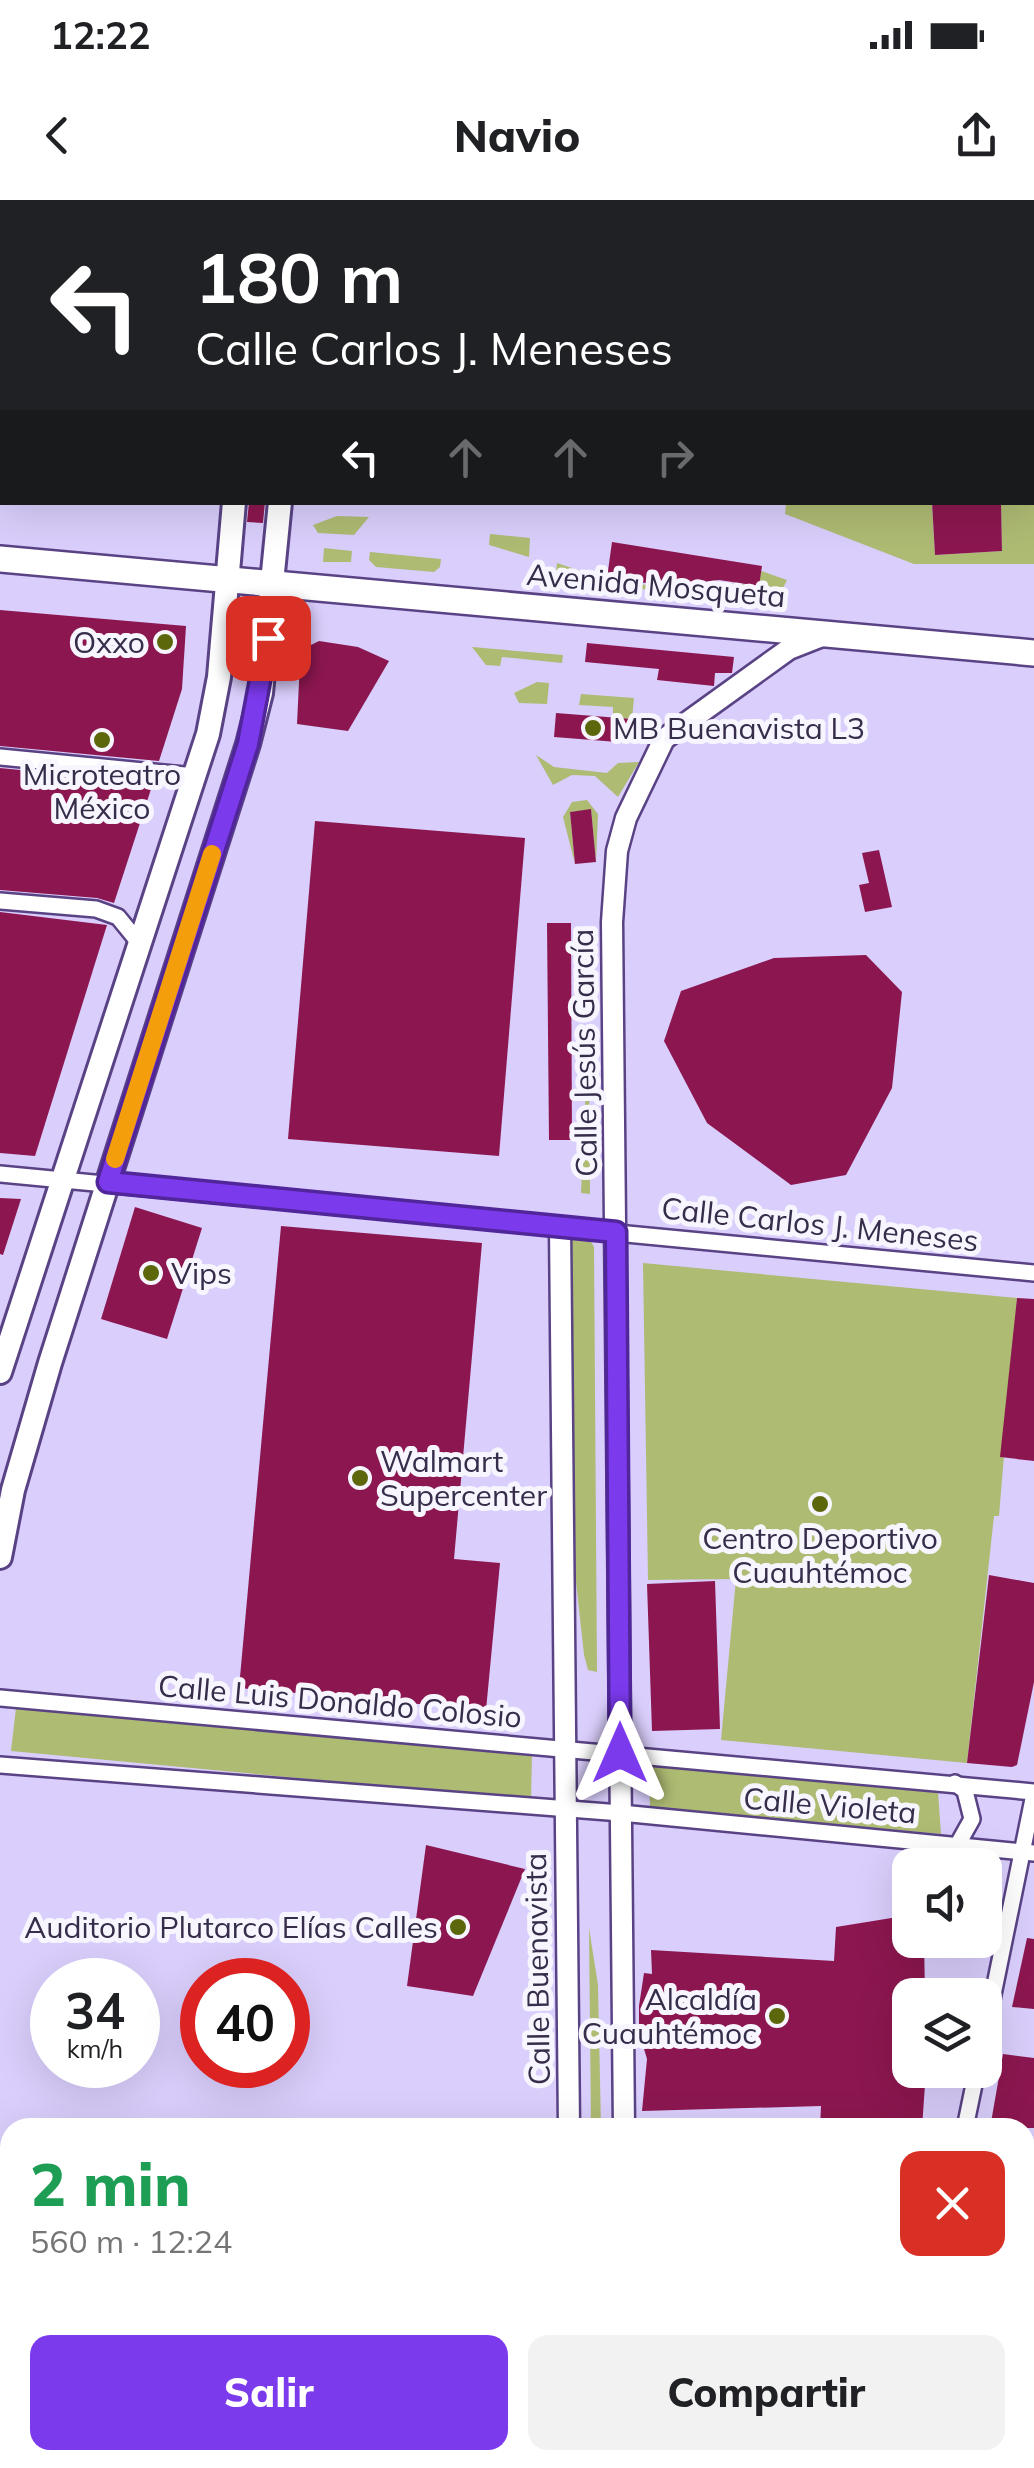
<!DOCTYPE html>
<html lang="es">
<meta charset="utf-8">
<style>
body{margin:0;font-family:Mulish,sans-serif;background:#f2f2f2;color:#202124;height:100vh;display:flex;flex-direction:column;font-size:38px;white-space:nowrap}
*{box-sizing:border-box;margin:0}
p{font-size:32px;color:#757577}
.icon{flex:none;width:55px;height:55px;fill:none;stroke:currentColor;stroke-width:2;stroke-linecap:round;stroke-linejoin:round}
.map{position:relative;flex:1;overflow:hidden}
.panel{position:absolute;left:0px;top:1918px;width:1035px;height:352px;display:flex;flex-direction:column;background:#fff;border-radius:30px 30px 0 0;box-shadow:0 10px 40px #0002}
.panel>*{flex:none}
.hud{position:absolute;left:0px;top:0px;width:1035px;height:305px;box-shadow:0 10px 40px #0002;background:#202124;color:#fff;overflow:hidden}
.fabs{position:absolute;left:892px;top:1648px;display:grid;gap:20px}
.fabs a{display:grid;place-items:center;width:110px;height:110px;border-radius:20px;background:#fff;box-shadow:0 10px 40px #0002;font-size:50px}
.speed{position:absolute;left:30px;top:1758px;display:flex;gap:20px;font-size:50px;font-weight:700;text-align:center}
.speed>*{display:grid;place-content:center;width:130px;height:130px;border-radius:50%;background:#fff;box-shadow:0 10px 40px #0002;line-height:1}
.speed small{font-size:25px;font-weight:400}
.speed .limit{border:15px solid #d22;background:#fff;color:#111}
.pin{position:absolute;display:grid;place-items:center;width:85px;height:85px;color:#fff;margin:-42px;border-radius:20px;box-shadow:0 5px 15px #0006}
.me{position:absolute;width:110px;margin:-55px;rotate:0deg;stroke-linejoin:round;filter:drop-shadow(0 0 8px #0008)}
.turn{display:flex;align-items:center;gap:35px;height:210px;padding:0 30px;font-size:45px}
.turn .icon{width:130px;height:130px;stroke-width:2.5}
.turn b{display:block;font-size:70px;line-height:85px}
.lanes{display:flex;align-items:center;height:95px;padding:0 30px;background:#0003;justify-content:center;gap:50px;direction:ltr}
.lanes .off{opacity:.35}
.round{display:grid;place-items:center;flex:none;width:105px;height:105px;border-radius:20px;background:#f2f2f2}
.headline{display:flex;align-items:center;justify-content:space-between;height:170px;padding:0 30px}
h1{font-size:60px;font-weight:800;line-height:75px;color:#1e9e55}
.primary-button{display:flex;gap:20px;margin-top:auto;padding:20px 30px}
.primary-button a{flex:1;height:115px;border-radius:20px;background:#7c3aed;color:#fff;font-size:40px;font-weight:800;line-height:115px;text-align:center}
.primary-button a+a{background:#f2f2f2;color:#202124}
.status{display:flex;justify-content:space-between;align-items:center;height:70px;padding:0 50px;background:#fff;direction:ltr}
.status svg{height:28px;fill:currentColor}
header{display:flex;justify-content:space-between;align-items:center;height:130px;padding:0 30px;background:#fff;font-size:45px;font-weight:800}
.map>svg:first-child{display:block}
.green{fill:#aebb73}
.building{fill:#8c1750}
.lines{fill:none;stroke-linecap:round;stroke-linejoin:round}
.minor-casing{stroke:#594385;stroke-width:20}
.tertiary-casing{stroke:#594385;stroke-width:25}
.secondary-casing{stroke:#594385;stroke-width:28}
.primary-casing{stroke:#594385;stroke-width:30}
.minor{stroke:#fff;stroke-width:15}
.tertiary{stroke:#fff;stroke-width:20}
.secondary{stroke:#fff;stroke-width:22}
.primary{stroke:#fff;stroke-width:25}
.route-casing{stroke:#51269a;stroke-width:25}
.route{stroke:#7c3aed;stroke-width:18}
.slow{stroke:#f59e0b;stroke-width:18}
.poi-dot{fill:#5c670b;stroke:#f7f5fd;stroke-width:4}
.labels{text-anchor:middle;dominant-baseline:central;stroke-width:10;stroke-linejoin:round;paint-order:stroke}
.street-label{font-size:30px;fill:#362d4b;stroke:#f7f5fd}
.poi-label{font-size:30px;fill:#362d4b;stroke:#f7f5fd;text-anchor:end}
</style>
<div class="status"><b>12:22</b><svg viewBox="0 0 49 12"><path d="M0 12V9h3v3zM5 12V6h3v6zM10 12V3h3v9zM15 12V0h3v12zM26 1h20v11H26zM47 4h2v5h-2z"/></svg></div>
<header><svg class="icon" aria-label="back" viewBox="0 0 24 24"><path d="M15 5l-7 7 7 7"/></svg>Navio<svg class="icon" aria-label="share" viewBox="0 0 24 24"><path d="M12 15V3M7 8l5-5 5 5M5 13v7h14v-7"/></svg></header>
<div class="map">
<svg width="1034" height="2268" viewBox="0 0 1034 2268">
<rect width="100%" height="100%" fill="#dacefc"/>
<g class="green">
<path d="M997 0H1034V364H914L785 314 786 303H932L935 355 1002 351 1001 303 1032 302V2Z"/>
<path d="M337 316 369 317 354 335 318 333 313 325Z"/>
<path d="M490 334 530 338 529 357 489 345Z"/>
<path d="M324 348 352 351 351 362H323Z"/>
<path d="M370 352 441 359 440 367 434 372 376 367 369 360Z"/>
<path d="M557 363C594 376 633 387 672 386 706 386 722 381 758 386L761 371 787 380 777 400 555 382Z"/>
<path d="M472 447 563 455 562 463 502 457 500 466 486 465Z"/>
<path d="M537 482 549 483 547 504 519 503 514 493Z"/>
<path d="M581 494 634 498 632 519 613 518V507L579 505Z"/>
<path d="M536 555 554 567 607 573 618 563 639 562 618 597 595 576 572 575 553 585Z"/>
<path d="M587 600 598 614 596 662 591 610 570 612 575 664 563 617 572 602Z"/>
<path d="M587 861 589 863 590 994 581 993Z"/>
<path d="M572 1038H589L594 1047 597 1472 588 1470 584 1455 574 1363Z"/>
<path d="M643 1063 1017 1098 999 1316H994L967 1563 721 1540 736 1379 648 1380Z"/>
<path d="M16 1508 532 1552 531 1600 11 1551Z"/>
<path d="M649 1563 938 1592 941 1634 650 1607Z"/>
<path d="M589 1728 598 1785 601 1927H591Z"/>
<path d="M615 2260H714L713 2268H613Z"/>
</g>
<g class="building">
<path d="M265 302 263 323 247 322 249 302Z"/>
<path d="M932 302H1001L1002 351 935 355Z"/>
<path d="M612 342 762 366 759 386 719 380 669 386 607 378Z"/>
<path d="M0 410 186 426 182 489 159 561 0 546Z"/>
<path d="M319 441 358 447 389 461 348 531 297 524 300 461 303 449Z"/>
<path d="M587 443 734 457 732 473H715L714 486 657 480 659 469 585 462Z"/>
<path d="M556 513 632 519 630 543 554 537Z"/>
<path d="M0 568 153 583 114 703 97 698 0 690Z"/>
<path d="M591 609 596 662 575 664 570 612Z"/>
<path d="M315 621 525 638 499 956 288 939Z"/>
<path d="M879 650 892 707 865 712 859 685 869 683 862 653Z"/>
<path d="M0 712 107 725 35 956 0 953Z"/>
<path d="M547 723H571L572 940H549Z"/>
<path d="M866 755 902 792 892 888 846 975 791 985 707 923 664 841 681 791 774 758Z"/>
<path d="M0 998 21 999 3 1055 0 1054Z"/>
<path d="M135 1007 202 1028 167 1139 101 1119Z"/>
<path d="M281 1026 482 1043 454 1359 500 1363 486 1510 239 1488Z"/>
<path d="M1017 1098 1034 1099V1261L1000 1257Z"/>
<path d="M989 1375 1034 1383V1482L1017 1565 1012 1567 967 1563Z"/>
<path d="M715 1381 720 1529 652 1531 647 1384Z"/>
<path d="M426 1645 525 1669 473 1796 407 1786Z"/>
<path d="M910 1715V1740H924L925 1795H910V1870H926L922 1928H820L821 1906 642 1911 647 1859 639 1832V1806L644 1773 652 1774 651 1750 834 1761 836 1727Z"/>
<path d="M1027 1738 1034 1739V1809L1012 1807Z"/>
<path d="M1003 1854 1034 1858V1928H990Z"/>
</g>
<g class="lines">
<defs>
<g id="minor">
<path d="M0 557 195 576"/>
<path d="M0 701 96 709 118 717 140 744"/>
<path d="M0 974 1034 1073"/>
<path d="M0 1498 1034 1592"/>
<path d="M0 1565 621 1613 1034 1653"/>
<path d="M955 1583 965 1591 972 1619 958 1644"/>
<path d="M985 1834 1034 1594"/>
<path d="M965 1928 977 1870"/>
<path d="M0 1974 10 1976"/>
<path d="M1025 2178 1034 2180"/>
<path d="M138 2260 177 2268"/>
<path d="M86 2268 88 2260"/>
<path d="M890 2268 892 2260"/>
</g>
<g id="tertiary">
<path d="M560 1027 569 1928"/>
<path d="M624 1928 612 722 617 651 626 618 664 539 789 449 822 436"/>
<path d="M531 2268 533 2260"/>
<path d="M582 2268 584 2260"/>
</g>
<g id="secondary">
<path d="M258 2 259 0"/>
<path d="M303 2 304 0"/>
<path d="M0 1172 208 534 219 477 234 302"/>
<path d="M0 1357 13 1290 50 1163 248 544 261 493 280 302"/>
</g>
<path id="primary" d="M0 359 1034 453"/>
</defs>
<use href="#minor" class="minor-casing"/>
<use href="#tertiary" class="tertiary-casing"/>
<use href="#secondary" class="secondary-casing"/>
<use href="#primary" class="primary-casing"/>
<use href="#minor" class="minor"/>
<use href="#tertiary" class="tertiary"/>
<use href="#secondary" class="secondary"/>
<use href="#primary" class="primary"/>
</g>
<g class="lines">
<defs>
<path id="route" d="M268 438 248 544 108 982 616 1032 620 1553"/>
</defs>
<use href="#route" class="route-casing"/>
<use href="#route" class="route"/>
<path class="slow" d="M115 959 212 654"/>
</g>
<g class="poi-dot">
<circle cx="165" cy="442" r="10"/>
<circle cx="593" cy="528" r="10"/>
<circle cx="102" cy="540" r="10"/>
<circle cx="151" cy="1073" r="10"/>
<circle cx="360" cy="1278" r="10"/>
<circle cx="820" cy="1304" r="10"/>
<circle cx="458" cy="1727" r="10"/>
<circle cx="777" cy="1816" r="10"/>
</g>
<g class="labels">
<g class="street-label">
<text transform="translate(656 385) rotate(5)">Avenida Mosqueta</text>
<text transform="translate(584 853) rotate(-91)">Calle Jesús García</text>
<text transform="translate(820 1024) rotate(6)">Calle Carlos J. Meneses</text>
<text transform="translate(340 1501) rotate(5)">Calle Luis Donaldo Colosio</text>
<text transform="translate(830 1605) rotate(5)">Calle Violeta</text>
<text transform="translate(537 1769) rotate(-91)">Calle Buenavista</text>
</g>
<g class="poi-label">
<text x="145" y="442">Oxxo</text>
<text x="613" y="528" text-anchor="start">MB Buenavista L3</text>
<text x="102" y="574" text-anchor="middle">Microteatro<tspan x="102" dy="34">México</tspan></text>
<text x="171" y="1073" text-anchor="start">Vips</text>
<text x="380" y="1261" text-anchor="start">Walmart<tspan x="380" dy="34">Supercenter</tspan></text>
<text x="820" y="1338" text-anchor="middle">Centro Deportivo<tspan x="820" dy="34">Cuauhtémoc</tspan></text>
<text x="438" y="1727">Auditorio Plutarco Elías Calles</text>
<text x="757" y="1799">Alcaldía<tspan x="757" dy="34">Cuauhtémoc</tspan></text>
</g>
</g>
</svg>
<div class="fabs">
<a><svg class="icon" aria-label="sound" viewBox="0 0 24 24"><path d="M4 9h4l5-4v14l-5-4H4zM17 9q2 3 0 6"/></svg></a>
<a><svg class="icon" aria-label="layers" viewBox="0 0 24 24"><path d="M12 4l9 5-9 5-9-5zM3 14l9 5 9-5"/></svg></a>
</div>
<div class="speed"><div>34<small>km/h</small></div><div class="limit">40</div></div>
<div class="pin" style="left:268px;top:438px;background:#d93025"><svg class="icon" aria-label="arrive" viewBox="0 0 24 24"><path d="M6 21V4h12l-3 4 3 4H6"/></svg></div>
<svg class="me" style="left:620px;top:1553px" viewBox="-20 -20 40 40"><path d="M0-17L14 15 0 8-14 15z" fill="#7c3aed" stroke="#fff" stroke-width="4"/></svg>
<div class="hud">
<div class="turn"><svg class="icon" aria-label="left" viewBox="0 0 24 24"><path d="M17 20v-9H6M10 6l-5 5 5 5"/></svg><div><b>180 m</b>Calle Carlos J. Meneses</div></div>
<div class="lanes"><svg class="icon" aria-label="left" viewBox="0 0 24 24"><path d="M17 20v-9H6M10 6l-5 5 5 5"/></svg><svg class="icon off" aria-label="ahead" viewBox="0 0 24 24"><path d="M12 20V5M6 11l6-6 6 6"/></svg><svg class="icon off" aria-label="ahead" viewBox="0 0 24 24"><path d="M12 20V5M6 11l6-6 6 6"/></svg><svg class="icon off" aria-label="right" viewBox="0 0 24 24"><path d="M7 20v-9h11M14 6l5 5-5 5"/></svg></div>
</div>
<section class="panel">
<div class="headline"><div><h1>2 min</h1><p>560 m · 12:24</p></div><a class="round" style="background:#d93025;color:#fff"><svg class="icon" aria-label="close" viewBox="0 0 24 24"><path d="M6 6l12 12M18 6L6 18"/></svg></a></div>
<div class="primary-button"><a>Salir</a><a>Compartir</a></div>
</section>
</div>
